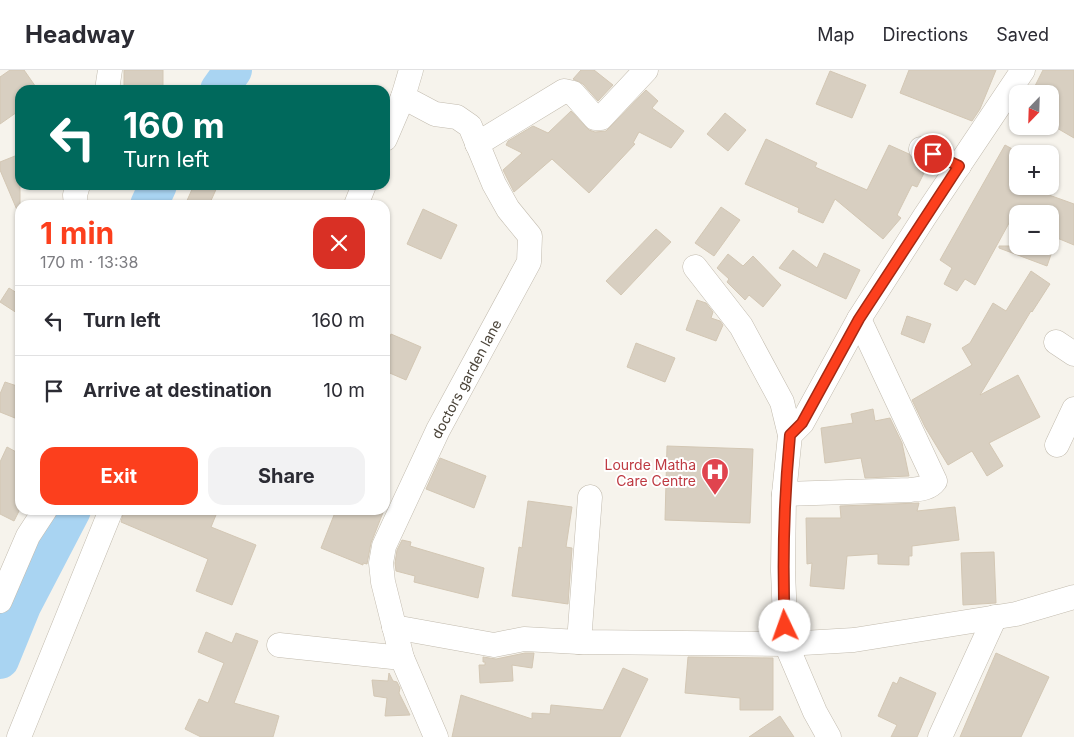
<!DOCTYPE html>
<meta charset="utf-8">
<style>
body{margin:0;font-family:Inter,sans-serif;background:#f2f2f3;color:#2b2b33;height:100vh;display:flex;flex-direction:column;font-size:19px;white-space:nowrap}
*{box-sizing:border-box;margin:0}
p{font-size:16px;color:#7c7c81}
.icon{flex:none;width:28px;height:28px;fill:none;stroke:currentColor;stroke-width:2;stroke-linecap:round;stroke-linejoin:round}
.map{position:relative;flex:1;overflow:hidden}
.side{position:absolute;left:15px;top:130px;width:375px;height:315px;display:flex;flex-direction:column;background:#fff;border-radius:15px;box-shadow:0 1px 4px #0004}
.side>*{flex:none}
.hud{position:absolute;left:15px;top:15px;width:375px;height:105px;border-radius:15px;box-shadow:0 1px 4px #0004;background:#00695c;color:#fff;overflow:hidden}
.needle{width:32px;rotate:203deg}
.controls{position:absolute;left:1009px;top:15px;display:grid;gap:10px}
.controls a{display:grid;place-items:center;width:50px;height:50px;border-radius:10px;background:#fff;box-shadow:0 1px 4px #0004;font-size:25px}
.pin{position:absolute;display:grid;place-items:center;width:42px;height:42px;color:#fff;margin:-21px;border:2px solid #fff;border-radius:50%;box-shadow:0 1px 5px #0007}
.me{position:absolute;width:55px;margin:-28px;rotate:357deg;stroke-linejoin:round;filter:drop-shadow(0 0 4px #0008)}
.turn{display:flex;align-items:center;gap:18px;height:105px;padding:0 25px;font-size:22px}
.turn .icon{width:65px;height:65px;stroke-width:2.5}
.turn b{display:block;font-size:35px;line-height:42px}
.round{display:grid;place-items:center;flex:none;width:52px;height:52px;border-radius:15px;background:#f2f2f3}
.summary{display:flex;align-items:center;justify-content:space-between;height:85px;padding:0 25px}
h1{font-size:30px;font-weight:700;line-height:38px;color:#fc3f1d}
.button{display:flex;gap:10px;margin-top:auto;padding:10px 25px}
.button a{flex:1;height:58px;border-radius:15px;background:#fc3f1d;color:#fff;font-size:20px;font-weight:700;line-height:58px;text-align:center}
.button a+a{background:#f2f2f3;color:#2b2b33}
ul{padding:0;list-style:none}
li{display:flex;align-items:center;gap:15px;height:70px;padding:0 25px;border-top:1px solid #e1e1e2}
li div{flex:1}
li b{display:block;font-size:19px}
li em{font-style:normal}
header{display:flex;align-items:center;gap:30px;box-sizing:border-box;height:70px;padding:0 25px;background:#fff;border-bottom:1px solid #e1e1e2}
header strong{font-size:24px}
nav{display:flex;gap:28px;margin-inline-start:auto;font-size:18px}
.map>svg:first-child{display:block}
.lines{fill:none;stroke-linecap:round;stroke-linejoin:round}
.river{stroke:#a9d4f2;stroke-width:38}
.building{fill:#d8cfc1;stroke:#d3c7b4}
.minor-casing{stroke:#c2bbae;stroke-width:25}
.minor{stroke:#fff;stroke-width:24}
.route-casing{stroke:#a42913;stroke-width:12}
.route{stroke:#fc3f1d;stroke-width:9}
.labels{text-anchor:middle;dominant-baseline:central;stroke-width:4;stroke-linejoin:round;paint-order:stroke}
.street-label{font-size:14px;fill:#4b4439;stroke:#fff}
.health-label{font-size:14px;fill:#be3a42;stroke:#fff;text-anchor:end}
</style>
<header>
<strong>Headway</strong>
<nav><a>Map</a><a>Directions</a><a>Saved</a></nav>
</header>
<div class="map">
<svg width="1074" height="667" viewBox="0 0 1074 667">
<rect width="100%" height="100%" fill="#f6f3ec"/>
<g class="lines">
<g class="river">
<path d="M219 20 233 0"/>
<path d="M149 135 158 115"/>
<path d="M0 590 22 536 72 440"/>
</g>
</g>
<g class="building">
<path d="M10 0H24L38 20H20V40L0 54V7Z"/>
<path d="M124 0H163V19L124 20Z"/>
<path d="M581 0H594L613 15 598 31 583 14 573 9Z"/>
<path d="M909 0H996L980 39 972 51 900 23Z"/>
<path d="M1043 0H1074V68L1050 54V24H1031Z"/>
<path d="M830 1 866 15 852 48 816 34Z"/>
<path d="M646 20 658 31 652 38 684 61 671 78 639 62 633 73 635 74 589 123 552 89 514 122 503 100 522 83 506 75 508 71 533 56 548 63 571 41 589 60 595 62 606 61Z"/>
<path d="M725 43 746 60 728 81 707 64Z"/>
<path d="M766 69 817 93 815 97 867 120 889 75 909 84 915 91 927 97 917 117 912 115 897 145 901 148 883 169 835 129 823 153 798 142 799 138 745 114Z"/>
<path d="M1005 75 1018 82V116H1024L1074 134V175L1050 165V144H1014L975 215 965 209 957 221 944 214 952 198 940 190Z"/>
<path d="M20 84V147L0 100V92Z"/>
<path d="M194 115H218L209 135H185Z"/>
<path d="M721 137 740 150 714 186 695 173Z"/>
<path d="M423 139 457 155 441 189 407 174Z"/>
<path d="M656 159 671 172 621 225 606 211Z"/>
<path d="M999 176H1054L1047 196 999 178Z"/>
<path d="M793 180 817 198 824 183 860 200 846 229 779 198Z"/>
<path d="M728 184 743 196 753 186 781 215 763 237 749 225 745 230 727 212 729 209 717 198Z"/>
<path d="M1031 201 1050 214 1032 242 1031 241 980 325 1018 305 1040 347 989 373 1003 396 987 406 972 381 948 395 925 357 912 330 972 295 962 278 970 273 993 233 1006 241Z"/>
<path d="M9 218 20 225V245L0 232Z"/>
<path d="M697 230 706 233 713 242 711 248 720 251 723 255 716 271 686 260Z"/>
<path d="M907 246 931 254 924 273 901 264Z"/>
<path d="M391 264 421 277 406 310 385 301V278Z"/>
<path d="M636 273 675 288 665 312 627 297Z"/>
<path d="M5 312 20 317V350L0 342V324Z"/>
<path d="M873 339 875 351 890 348 902 373 909 406 865 408 861 388 825 393 821 358 853 353 851 344Z"/>
<path d="M667 376 753 379 750 453 665 450Z"/>
<path d="M7 377 20 384V439L14 451 0 444V392Z"/>
<path d="M440 388 486 406 474 438 426 419Z"/>
<path d="M528 431 572 437 566 477 572 478 568 534 512 526 519 477 522 478Z"/>
<path d="M919 433 917 441 955 437 959 470 912 476V486H909V495L878 494V484L847 486 844 519 810 516 812 493 807 494 806 448H841L840 436Z"/>
<path d="M124 440H218L211 457 256 475 232 535 196 521 208 489 121 452Z"/>
<path d="M336 440H384L371 473 367 494 363 493V495L321 478Z"/>
<path d="M402 470 411 472 410 476 484 498 478 528 414 512 415 506 396 501 395 493 397 480Z"/>
<path d="M994 482 996 533 963 535 961 483Z"/>
<path d="M206 562 232 573 236 563 258 571 234 633 279 646 273 667H201L185 659 199 629 208 633 224 593 198 582Z"/>
<path d="M525 583H534L532 598 512 595 513 611 480 613 479 595H485V592H483V587L496 589Z"/>
<path d="M996 583 1049 607 1021 667H960Z"/>
<path d="M688 587 773 588V640H740V628L685 623Z"/>
<path d="M623 598 648 609 620 667H452L461 625 532 649V643L550 644 551 635 603 640Z"/>
<path d="M389 603 393 611 397 612 400 618 399 623 410 645 385 646 387 628 374 626 372 610 388 611Z"/>
<path d="M900 607 936 623 917 667H891L897 655 878 646 893 612 897 614Z"/>
<path d="M780 646 794 667H749Z"/>
</g>
<g class="lines">
<defs>
<g id="minor">
<path d="M411 0 403 27 435 44 457 47 470 56 494 114 508 139 530 166 529 192 438 360 384 476 381 493 383 512 402 588 436 667"/>
<path d="M107 20 110 0"/>
<path d="M385 69 403 27"/>
<path d="M477 74 564 21 573 23 595 48H601L646 0"/>
<path d="M921 79 959 96"/>
<path d="M76 135 75 125 78 115"/>
<path d="M356 135 364 115"/>
<path d="M695 197 741 256 782 332 790 365"/>
<path d="M1056 272 1074 284"/>
<path d="M1057 375 1074 339"/>
<path d="M784 424 910 420C919 419 929 419 935 411L859 249"/>
<path d="M0 531 28 466 45 440"/>
<path d="M394 557 494 575 524 569 579 572 786 574 854 570 1016 544 1074 527"/>
<path d="M579 572 590 427"/>
<path d="M279 575 402 588"/>
<path d="M19 667 111 440"/>
<path d="M829 667 815 642 786 574 783 501 784 424 790 365 802 353 859 249 925 146 1023 0"/>
<path d="M940 667 995 547"/>
</g>
</defs>
<use href="#minor" class="minor-casing"/>
<use href="#minor" class="minor"/>
</g>
<g class="lines">
<defs>
<path id="route" d="M785 556C782 492 784 429 790 365L802 353 859 249 959 96 933 84"/>
</defs>
<use href="#route" class="route-casing"/>
<use href="#route" class="route"/>
</g>
<defs>
<symbol id="hospital-pin" viewBox="-11 -11 22 30"><path d="M0 17L-7.5 6A9.5 9.5 0 1 1 7.5 6Z" fill="#e0444e" stroke="#fff"/><path d="M-5-5h3v3.5h4V-5h3V5h-3V1.5h-4V5h-3Z" fill="#fff"/></symbol>
</defs>
<g fill-rule="evenodd">
<use href="#hospital-pin" x="699" y="386" width="32" height="43"/>
</g>
<g class="labels">
<g class="street-label">
<text transform="translate(466 309) rotate(-62)">doctors garden lane</text>
</g>
<g class="health-label">
<text x="696" y="394">Lourde Matha<tspan x="696" dy="16">Care Centre</tspan></text>
</g>
</g>
</svg>
<div class="controls">
<a><svg class="needle" viewBox="-14 -14 28 28"><path d="M0-13l5 13h-10z" fill="#e53935"/><path d="M0 13l5-13h-10z" fill="#7c7c81"/></svg></a>
<a>+</a>
<a>−</a>
</div>
<div class="pin" style="left:933px;top:84px;background:#d93025"><svg class="icon" aria-label="arrive" viewBox="0 0 24 24"><path d="M6 21V4h12l-3 4 3 4H6"/></svg></div>
<svg class="me" style="left:785px;top:556px" viewBox="-20 -20 40 40"><circle r="19" fill="#fff"/><path d="M0-13L10 11 0 6-10 11z" fill="#fc3f1d"/></svg>
<div class="hud">
<div class="turn"><svg class="icon" aria-label="left" viewBox="0 0 24 24"><path d="M17 20v-9H6M10 6l-5 5 5 5"/></svg><div><b>160 m</b>Turn left</div></div>
</div>
<section class="side">
<div class="summary"><div><h1>1 min</h1><p>170 m · 13:38</p></div><a class="round" style="background:#d93025;color:#fff"><svg class="icon" aria-label="close" viewBox="0 0 24 24"><path d="M6 6l12 12M18 6L6 18"/></svg></a></div>
<ul>
<li><svg class="icon" aria-label="left" viewBox="0 0 24 24"><path d="M17 20v-9H6M10 6l-5 5 5 5"/></svg><div><b>Turn left</b></div><em>160 m</em></li>
<li><svg class="icon" aria-label="arrive" viewBox="0 0 24 24"><path d="M6 21V4h12l-3 4 3 4H6"/></svg><div><b>Arrive at destination</b></div><em>10 m</em></li>
</ul>
<div class="button"><a>Exit</a><a>Share</a></div>
</section>
</div>
